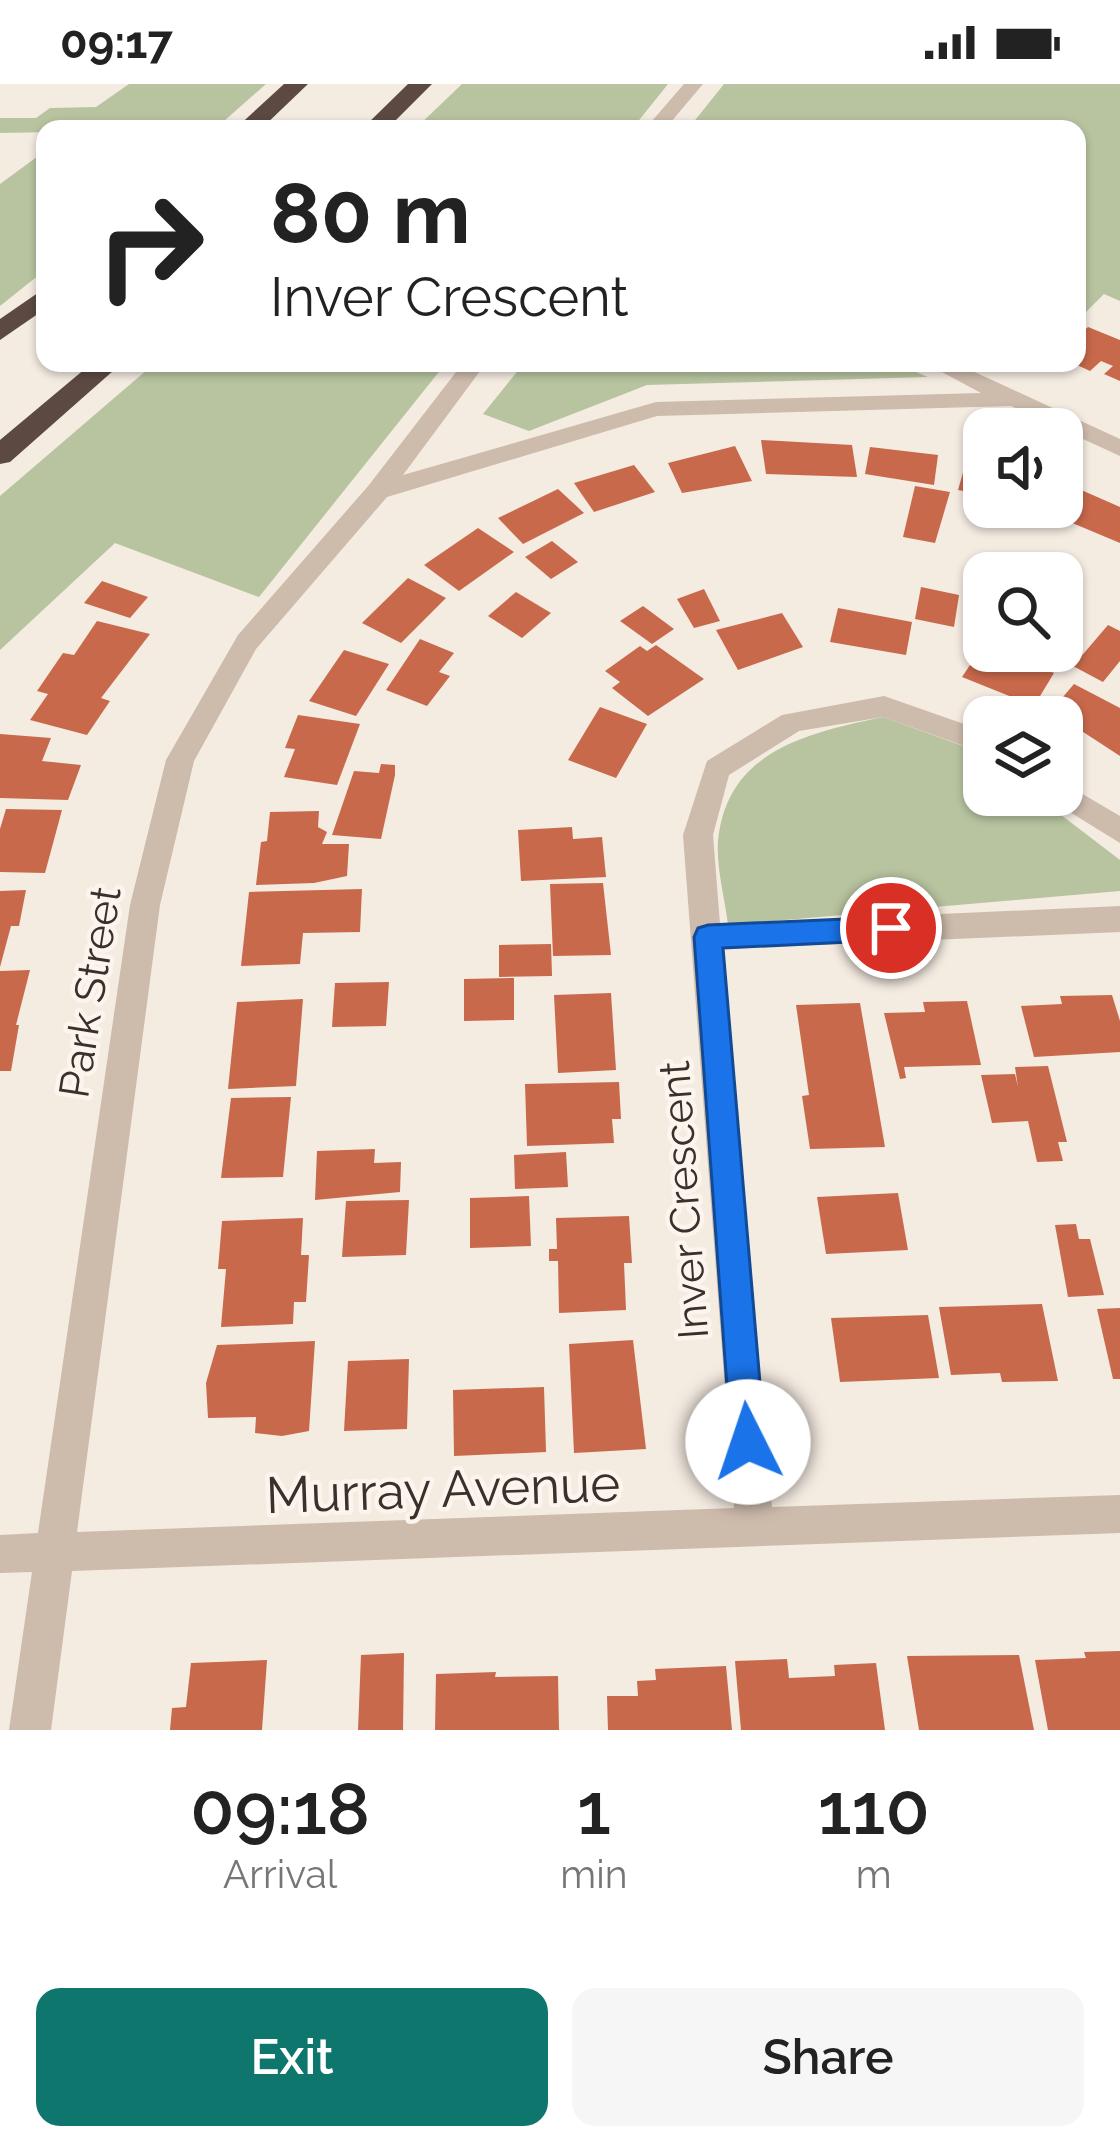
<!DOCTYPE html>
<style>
body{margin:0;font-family:Raleway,sans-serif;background:#f6f6f6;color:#222;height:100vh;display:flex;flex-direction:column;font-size:45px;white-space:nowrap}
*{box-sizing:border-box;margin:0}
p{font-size:39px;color:#767676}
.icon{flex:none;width:66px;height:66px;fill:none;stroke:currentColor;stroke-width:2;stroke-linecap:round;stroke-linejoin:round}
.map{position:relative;height:1646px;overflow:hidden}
.details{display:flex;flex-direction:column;background:#fff;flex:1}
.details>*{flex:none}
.guide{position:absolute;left:36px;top:36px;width:1050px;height:252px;border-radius:24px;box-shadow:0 3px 9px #0004;background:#fff;color:#222;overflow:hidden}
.buttons{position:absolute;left:963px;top:324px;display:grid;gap:24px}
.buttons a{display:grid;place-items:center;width:120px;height:120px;border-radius:24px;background:#fff;box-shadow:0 3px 9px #0004;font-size:60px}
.pin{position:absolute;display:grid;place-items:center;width:102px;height:102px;color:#fff;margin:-51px;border:6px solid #fff;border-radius:50%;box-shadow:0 3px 12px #0007}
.me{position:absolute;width:132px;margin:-66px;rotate:356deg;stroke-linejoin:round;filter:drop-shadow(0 0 9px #0008)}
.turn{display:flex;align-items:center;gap:42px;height:252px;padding:0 36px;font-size:54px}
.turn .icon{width:156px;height:156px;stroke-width:2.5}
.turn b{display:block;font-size:84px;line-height:102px}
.eta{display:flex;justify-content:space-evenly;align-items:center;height:204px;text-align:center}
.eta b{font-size:72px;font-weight:600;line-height:84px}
.primary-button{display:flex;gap:24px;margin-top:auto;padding:24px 36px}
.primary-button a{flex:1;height:138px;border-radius:24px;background:#0f766e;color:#fff;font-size:48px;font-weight:600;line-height:138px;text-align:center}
.primary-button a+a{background:#f6f6f6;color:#222}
.status{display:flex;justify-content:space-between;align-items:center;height:84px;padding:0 60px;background:#fff;direction:ltr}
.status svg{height:33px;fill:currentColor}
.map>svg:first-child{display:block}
.green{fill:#b8c4a0}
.building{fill:#c8694b}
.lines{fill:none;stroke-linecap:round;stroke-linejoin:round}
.minor{fill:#cdbbac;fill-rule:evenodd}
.motorway{fill:#5c4a42;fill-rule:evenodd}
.route{fill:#1a73e8;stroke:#114b97;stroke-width:3}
.labels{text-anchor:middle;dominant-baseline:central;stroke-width:9;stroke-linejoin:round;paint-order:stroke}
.street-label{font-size:42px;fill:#3b302b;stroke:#fbf5ee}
.near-street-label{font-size:51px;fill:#3b302b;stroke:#fbf5ee}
</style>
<div class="status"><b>09:17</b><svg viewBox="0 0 49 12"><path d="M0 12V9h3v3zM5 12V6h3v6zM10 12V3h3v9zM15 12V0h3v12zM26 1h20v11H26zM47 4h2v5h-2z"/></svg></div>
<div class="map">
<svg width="1120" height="1646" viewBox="0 0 1120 1646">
<rect width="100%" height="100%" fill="#f4ebe1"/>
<g class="green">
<path d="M129 0H266L215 45 0 49V34H36L50 24 96 23Z"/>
<path d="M462 0H668L632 45H415Z"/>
<path d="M724 0H1120V217L1104 210 1077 237V45H688Z"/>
<path d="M45 67V186L0 222V100Z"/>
<path d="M155 279H446L259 513 115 459 0 566V412Z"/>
<path d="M524 279H894L928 293 647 301 529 347 483 330Z"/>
<path d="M883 633 977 667 984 672V711H1035L1120 776V807L728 841C725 815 716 783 718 757 727 666 808 649 883 633Z"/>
</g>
<g class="building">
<path d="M1088 243 1120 256V297L1104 290 1113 282 1101 277 1090 287 1077 281V253Z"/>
<path d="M761 356 852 361 857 393 766 390Z"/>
<path d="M735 362 752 397 682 409 668 379Z"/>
<path d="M870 363 938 371 934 401 865 390Z"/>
<path d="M966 378 984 382V411L958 406Z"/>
<path d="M634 381 655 408 594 428 574 399Z"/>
<path d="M915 402 950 408 935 459 903 453Z"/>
<path d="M558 405 584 429 523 460 498 434Z"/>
<path d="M1079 405 1120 423V459L1058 433Z"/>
<path d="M478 444 514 468 459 507 424 481Z"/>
<path d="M552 457 578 478 551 495 525 473Z"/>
<path d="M408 494 446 514 401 559 362 539Z"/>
<path d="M102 497 148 513 130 534 84 519Z"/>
<path d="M921 503 959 511 954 543 915 535Z"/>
<path d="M704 505 720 537 694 544 677 515Z"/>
<path d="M516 508 551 529 522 554 488 532Z"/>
<path d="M979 520 984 522V554L963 545Z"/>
<path d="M643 522 674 545 652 560 620 537Z"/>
<path d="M838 524 912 538 906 571 830 558Z"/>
<path d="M782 529 803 563 738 586 716 546Z"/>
<path d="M97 537 150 550 101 614 110 617 87 651 30 636 48 610 37 607 63 569 74 571Z"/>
<path d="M1108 541 1120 547V577L1103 598 1073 582Z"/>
<path d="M420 555 454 569 439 588 450 592 427 622 386 606Z"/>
<path d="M984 560V567H1049L1039 583 1054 589 1034 622 962 593Z"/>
<path d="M656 561 704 595 648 632 612 604 620 598 605 587 640 562 647 567Z"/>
<path d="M344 566 389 580 356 632 309 617Z"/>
<path d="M1074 600 1120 624V672L1051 627Z"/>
<path d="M600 623 647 640 616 694 568 676Z"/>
<path d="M298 631 360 640 337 701 284 693 295 665 285 664Z"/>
<path d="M0 650 51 654 42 677 81 681 68 716 0 714Z"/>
<path d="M381 680 395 681V691L381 755 332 751 354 687 379 689Z"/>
<path d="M6 725 62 726 45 789 0 788V745Z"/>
<path d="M319 727 318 743 327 748 322 760H349L347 792 314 799 256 801 261 758 267 757 270 728Z"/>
<path d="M572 743 573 755 602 753 606 793 521 797 518 746Z"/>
<path d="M603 799 611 871 553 872 550 800Z"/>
<path d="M362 805 360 848 303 849 300 880 241 882 249 808Z"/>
<path d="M26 806 19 842H11L0 883V807Z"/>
<path d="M551 860 552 892 499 893V861Z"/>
<path d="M30 886 16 941H19L11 987H0V887Z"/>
<path d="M514 894V936L464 937V895Z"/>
<path d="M389 898 386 942 332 943 335 899Z"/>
<path d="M611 909 616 986 558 989 554 911Z"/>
<path d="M1112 911 1120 937V968L1034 973 1021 922 1062 920 1060 912Z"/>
<path d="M303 915 296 1002 228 1005 237 918Z"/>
<path d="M967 917 981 981 904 983 906 994 900 995 884 929 925 928 923 918Z"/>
<path d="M860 919 885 1063 810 1065 802 1012 809 1011 796 921Z"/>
<path d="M1048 982 1067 1058H1058L1063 1077 1037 1078 1028 1037 992 1039 981 991 1015 990 1018 1003 1015 983Z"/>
<path d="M619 998 621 1035H612L614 1059 527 1062 525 1000Z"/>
<path d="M291 1013 283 1093 221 1094 231 1014Z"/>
<path d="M375 1065 374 1079 401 1078 400 1108 315 1116 317 1067Z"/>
<path d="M566 1068 568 1103 515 1105 514 1071Z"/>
<path d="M898 1109 908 1166 826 1170 817 1113Z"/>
<path d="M529 1112 531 1162 470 1164V1114Z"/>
<path d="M409 1116 406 1171 342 1173 346 1117Z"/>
<path d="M629 1132 632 1179H624L626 1226 559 1229 558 1177H549V1165H557L556 1134Z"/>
<path d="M303 1134 301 1171H309L306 1218H294L293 1240 221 1243 226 1185H218L222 1137Z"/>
<path d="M1076 1140 1079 1155H1090L1104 1211 1068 1213 1055 1141Z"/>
<path d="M1042 1220 1058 1297 1002 1298 1000 1289 951 1291 939 1223Z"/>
<path d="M1120 1224V1295H1113L1097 1225Z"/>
<path d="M928 1231 939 1294 840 1298 831 1234Z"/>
<path d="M633 1256 646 1365 574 1369 569 1260Z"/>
<path d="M315 1257 309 1347 282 1352 255 1349 256 1333 208 1334 206 1299 217 1261Z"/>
<path d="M409 1275 407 1345 344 1347 348 1277Z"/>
<path d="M544 1303 546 1368 454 1372 453 1306Z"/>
<path d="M1120 1567V1646H1048L1035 1576 1086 1574 1084 1568Z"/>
<path d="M404 1569 403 1646H358L361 1571Z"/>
<path d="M1019 1571 1034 1646H919L907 1572Z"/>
<path d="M787 1575 789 1594 835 1592 834 1581 876 1579 885 1646H741L735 1577Z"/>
<path d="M267 1576 262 1646H170L172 1624 186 1623 191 1579Z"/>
<path d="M726 1582 732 1646H608L607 1612H638L637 1597 656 1596 655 1585Z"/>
<path d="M496 1588 495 1593 558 1592 559 1646H435L436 1590Z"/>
</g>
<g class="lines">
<g class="minor">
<path d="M684 0H703L665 45H645Z"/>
<path d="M463 279H486L403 391 656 318 981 309 925 279H955L1120 355V372L1011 322 657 332 387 413 256 565 194 677 160 821 77 1448 734 1424 683 751 707 677 782 631 884 612 984 647V669L883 633 799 647 729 691 713 751 720 840 1120 822V848L723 865 772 1423 1120 1411V1449L72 1487 51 1646H9L32 1488 0 1489V1451L38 1449 130 821 166 676 238 551 369 401Z"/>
<path d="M1062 698 1120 732V759L1052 717 1049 711H1062Z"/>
</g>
<g class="motorway">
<path d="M284 0H308L261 45H235Z"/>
<path d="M408 0H432L387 45H362Z"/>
<path d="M45 204V225L0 256V235Z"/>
<path d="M92 279H122L10 378 0 380V356Z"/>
</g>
</g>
<path class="route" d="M891 833 901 836 905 844 901 853 891 856 723 864 765 1358 760 1370 748 1375 736 1370 731 1358 694 853 698 844 708 841Z"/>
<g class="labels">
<g class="street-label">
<text transform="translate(90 908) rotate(-81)">Park Street</text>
<text transform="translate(684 1116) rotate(-94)">Inver Crescent</text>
</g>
<g class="near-street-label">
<text transform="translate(443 1405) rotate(-2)">Murray Avenue</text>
</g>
</g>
</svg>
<div class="buttons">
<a><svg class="icon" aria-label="sound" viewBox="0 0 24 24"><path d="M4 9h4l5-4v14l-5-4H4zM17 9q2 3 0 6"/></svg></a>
<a><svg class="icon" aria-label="search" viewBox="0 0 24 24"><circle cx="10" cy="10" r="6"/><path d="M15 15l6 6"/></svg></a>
<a><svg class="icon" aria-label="layers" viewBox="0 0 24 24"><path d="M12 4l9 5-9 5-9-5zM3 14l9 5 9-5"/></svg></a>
</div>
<div class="pin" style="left:891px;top:844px;background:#d93025"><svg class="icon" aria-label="arrive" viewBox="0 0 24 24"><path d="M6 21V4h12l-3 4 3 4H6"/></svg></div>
<svg class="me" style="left:748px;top:1358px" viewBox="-20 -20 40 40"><circle r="19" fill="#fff"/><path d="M0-13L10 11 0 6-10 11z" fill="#1a73e8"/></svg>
<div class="guide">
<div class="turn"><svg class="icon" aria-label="right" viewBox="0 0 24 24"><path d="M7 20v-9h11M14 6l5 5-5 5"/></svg><div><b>80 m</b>Inver Crescent</div></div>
</div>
</div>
<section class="details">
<div class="eta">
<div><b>09:18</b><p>Arrival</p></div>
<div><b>1</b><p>min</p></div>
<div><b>110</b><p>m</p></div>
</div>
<div class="primary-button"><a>Exit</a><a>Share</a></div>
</section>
